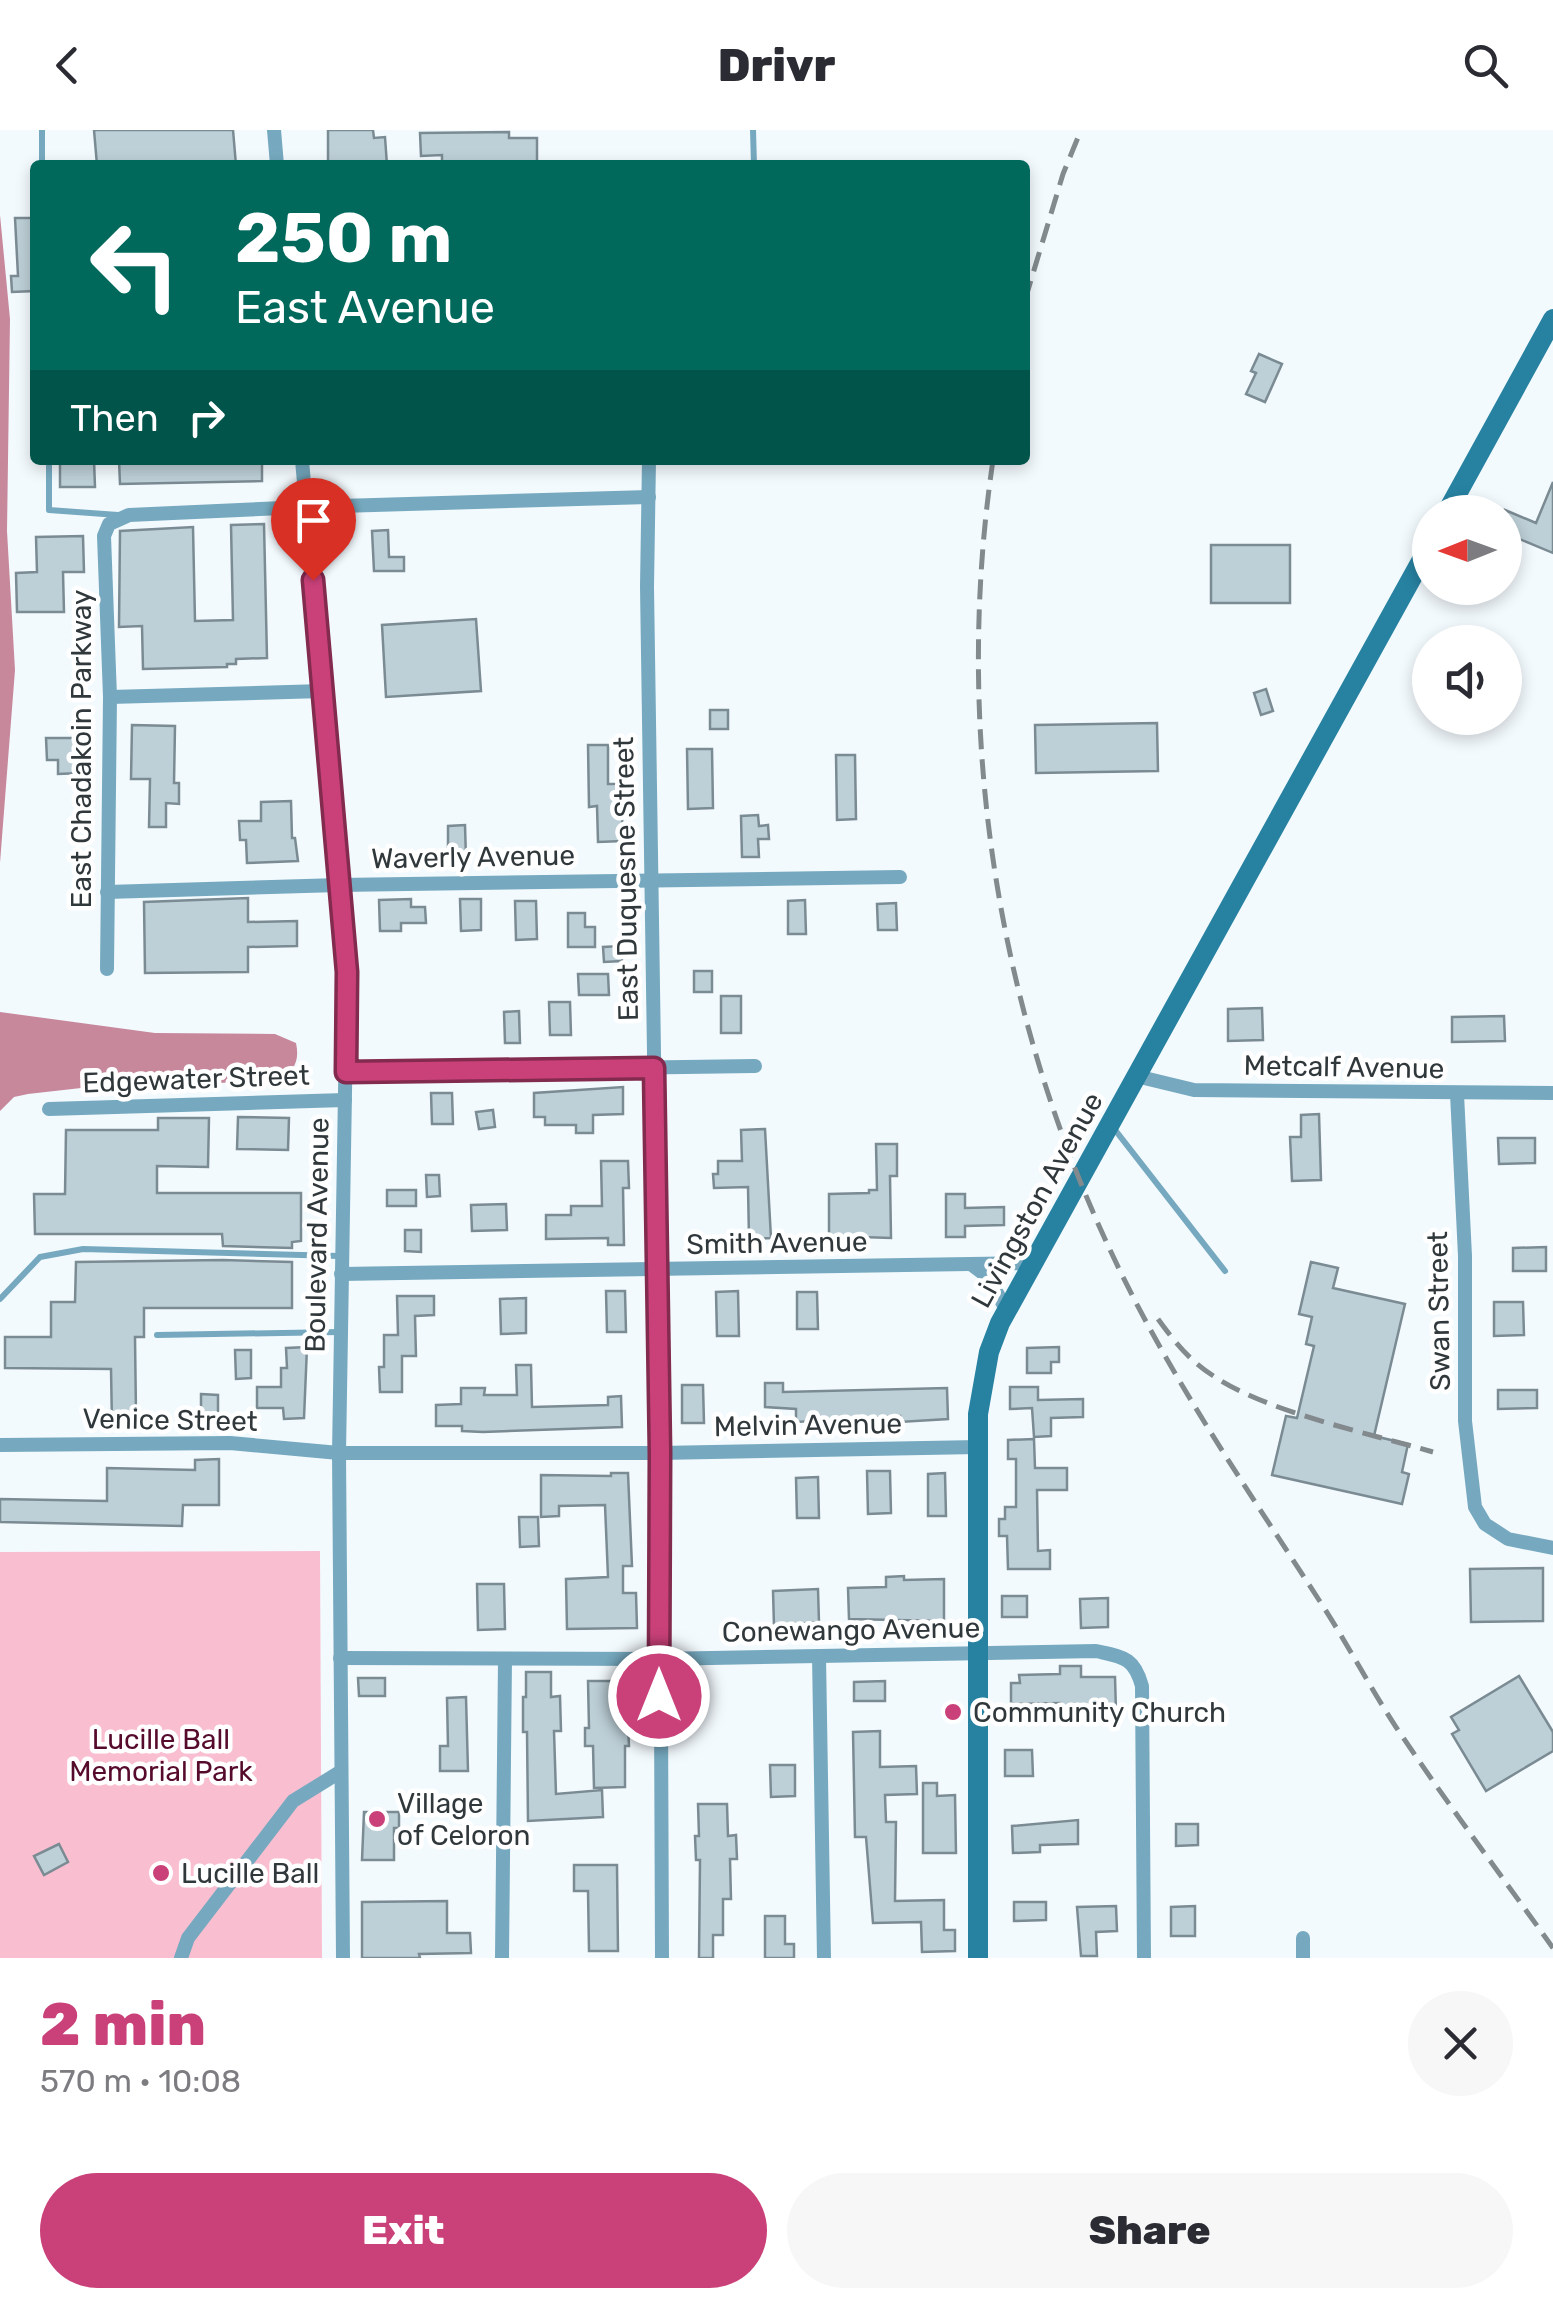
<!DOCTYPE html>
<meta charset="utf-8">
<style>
body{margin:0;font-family:Rubik,sans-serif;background:#f7f7f7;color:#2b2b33;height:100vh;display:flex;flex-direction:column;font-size:38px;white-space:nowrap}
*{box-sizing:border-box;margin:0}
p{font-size:32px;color:#7c7c81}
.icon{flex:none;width:55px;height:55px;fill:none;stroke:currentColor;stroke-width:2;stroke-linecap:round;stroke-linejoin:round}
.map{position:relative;height:1828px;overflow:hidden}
.sheet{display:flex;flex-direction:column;background:#fff;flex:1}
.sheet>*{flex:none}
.banner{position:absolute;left:30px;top:30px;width:1000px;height:305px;border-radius:10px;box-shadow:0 5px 15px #0003;background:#00695c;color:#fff;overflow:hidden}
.needle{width:65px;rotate:269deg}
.fabs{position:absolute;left:1412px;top:365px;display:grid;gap:20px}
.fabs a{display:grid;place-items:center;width:110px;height:110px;border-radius:50%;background:#fff;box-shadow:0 5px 15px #0003;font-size:50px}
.pin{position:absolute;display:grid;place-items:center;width:85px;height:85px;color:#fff;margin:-102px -42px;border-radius:50% 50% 50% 0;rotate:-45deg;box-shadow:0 0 10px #0007}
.pin .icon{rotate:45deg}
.me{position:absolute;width:110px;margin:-55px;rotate:0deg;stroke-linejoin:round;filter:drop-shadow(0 0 8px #0008)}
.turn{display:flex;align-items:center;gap:35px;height:210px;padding:0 40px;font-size:45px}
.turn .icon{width:130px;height:130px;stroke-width:2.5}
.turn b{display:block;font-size:70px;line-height:85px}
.then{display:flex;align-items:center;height:95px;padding:0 40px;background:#0003;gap:20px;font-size:38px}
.round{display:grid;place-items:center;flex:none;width:105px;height:105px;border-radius:52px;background:#f7f7f7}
.summary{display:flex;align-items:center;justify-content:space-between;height:170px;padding:0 40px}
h1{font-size:60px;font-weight:800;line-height:75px;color:#ca4179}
.cta{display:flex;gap:20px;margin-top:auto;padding:20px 40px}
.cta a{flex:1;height:115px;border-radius:60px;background:#ca4179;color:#fff;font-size:40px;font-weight:800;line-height:115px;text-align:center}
.cta a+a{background:#f7f7f7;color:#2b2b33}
header{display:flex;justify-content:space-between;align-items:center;height:130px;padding:0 40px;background:#fff;font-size:45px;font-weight:800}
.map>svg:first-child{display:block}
.green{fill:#f9bfd0}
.water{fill:#c7889c}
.building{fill:#bdcfd7;stroke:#7b8b93;stroke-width:2.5}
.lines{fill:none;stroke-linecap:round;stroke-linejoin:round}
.lane{stroke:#76a9bf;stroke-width:6}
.street{stroke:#76a9bf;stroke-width:14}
.secondary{stroke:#2782a1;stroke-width:20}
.rail{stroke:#838a8e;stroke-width:5;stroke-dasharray:20 10;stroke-linecap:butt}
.route-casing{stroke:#832a4f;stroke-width:25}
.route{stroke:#ca4179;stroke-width:18}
.poi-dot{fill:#ca4179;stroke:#fff;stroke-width:4}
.labels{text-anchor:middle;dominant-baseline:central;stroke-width:9;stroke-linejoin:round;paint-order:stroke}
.street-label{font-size:28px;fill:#31383b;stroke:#fff}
.poi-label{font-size:28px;fill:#31383b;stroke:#fff;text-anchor:start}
.park-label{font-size:28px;fill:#560b2d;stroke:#fff}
</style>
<header><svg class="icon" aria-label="back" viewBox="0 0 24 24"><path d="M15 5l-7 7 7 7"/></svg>Drivr<svg class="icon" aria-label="search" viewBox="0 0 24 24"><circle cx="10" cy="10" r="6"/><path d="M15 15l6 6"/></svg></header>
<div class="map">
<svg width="1553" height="1828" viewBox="0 0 1553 1828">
<rect width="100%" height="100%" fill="#f3fafe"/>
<path class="green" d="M320 1421 322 1828H0V1422Z"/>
<g class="water">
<path d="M0 85 10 189 7 401 15 540 0 733Z"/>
<path d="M0 882 155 903 275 904 296 913C300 931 294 942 277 951L90 957 28 964 14 967 0 981Z"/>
</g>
<g class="building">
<path d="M94 0H233L236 35H97Z"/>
<path d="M328 0H373L374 8 385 7 387 35H328Z"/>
<path d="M509 2V8H537V35H442V25L421 26 420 3Z"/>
<path d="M15 88H35V161L12 162 11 146H18Z"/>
<path d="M1259 224 1282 234 1265 272 1246 264 1256 243 1251 241Z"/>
<path d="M60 330H94L95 357H60Z"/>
<path d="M119 330H262V351L120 354Z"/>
<path d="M1553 352V423L1505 403V380L1536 393Z"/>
<path d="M264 394 267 528 236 529V534H227V537L143 539 142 496 119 497 120 401 193 397 195 491 233 490 231 395Z"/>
<path d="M388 400 389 427H404V441H374L372 401Z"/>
<path d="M83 406 84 442H63L64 482H17L16 443 37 442 36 407Z"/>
<rect x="1211" y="415" width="79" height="58"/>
<path d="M476 489 481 561 386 567 382 495Z"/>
<path d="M1266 559 1273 581 1261 585 1254 563Z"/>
<rect x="710" y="580" width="18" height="19"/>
<path d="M1157 593 1158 641 1036 643 1035 595Z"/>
<path d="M132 595 175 596 174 653H179V674L166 673V697H149L150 649H131Z"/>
<path d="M46 608H81L82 643 58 644V630H47Z"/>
<path d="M588 615H608V654H617L618 686H622L623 711 598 712 597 676 589 677Z"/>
<path d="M687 619H712L713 678 688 679Z"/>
<path d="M836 625H855L856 689 837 690Z"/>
<path d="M291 671 292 708H295L298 731 247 733 246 710H240L239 691H261V672Z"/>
<path d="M758 685 759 696 768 695 769 709H758L759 727H742L741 686Z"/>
<path d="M465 695 466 729H448V696Z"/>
<path d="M248 768V792L297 791V816L248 817V842L145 843 144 772Z"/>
<path d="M411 769V777H425L426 793H401V801H380L379 770Z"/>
<path d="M460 769H481V800L461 801Z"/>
<path d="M805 770 806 804H788V771Z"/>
<path d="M515 771H536L537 809 516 810Z"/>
<path d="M896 773 897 800H878L877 774Z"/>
<path d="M568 783H585V797H595V817H568Z"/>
<path d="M621 816 622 831 604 832 603 817Z"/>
<rect x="694" y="841" width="18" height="21"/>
<path d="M578 844H608L609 865H579Z"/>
<rect x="721" y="866" width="20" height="37"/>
<path d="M549 872H570L571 905H550Z"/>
<path d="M1262 878 1263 910 1228 911V879Z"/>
<path d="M519 881 520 913H505L504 882Z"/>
<path d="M1504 886 1505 911 1452 912V887Z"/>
<path d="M623 957V984L593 985V1003H576V995H545V987H534V963Z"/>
<path d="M431 963H452L453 994H432Z"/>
<path d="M493 980 495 997 479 999 476 982Z"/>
<path d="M1319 984 1321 1050 1292 1051 1290 1007H1301V985Z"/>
<path d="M238 987 289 988 288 1020 237 1019Z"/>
<path d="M158 988H209L208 1037 157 1036V1063H301V1111L292 1112V1118L223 1116 222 1104H35L34 1064H65L66 1000H158Z"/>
<path d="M765 999 771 1108 749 1109 748 1057 714 1058 713 1044H718V1031H742L741 1000Z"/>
<path d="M1498 1008H1535V1033L1499 1034Z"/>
<path d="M876 1014H897V1046H890L891 1108 829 1106V1064L869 1063V1060H877Z"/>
<path d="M601 1031H628L629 1058H623L624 1115H608V1108L546 1109V1085H571V1076H602Z"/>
<path d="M426 1045H439L440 1066 427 1067Z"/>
<rect x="387" y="1060" width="29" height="16"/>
<path d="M946 1064H965V1078L1004 1077V1095L965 1096V1107H946Z"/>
<path d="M506 1074 507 1100 472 1101 471 1075Z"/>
<path d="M405 1100H421V1122L405 1121Z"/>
<path d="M1546 1117V1141H1513V1118Z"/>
<path d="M223 1130 292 1132V1178H144V1207H135L136 1285H126V1293L112 1294 111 1239 5 1238V1207H51V1172H75L76 1132Z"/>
<path d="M1311 1132 1338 1138 1333 1158 1405 1174 1374 1306 1408 1314 1402 1342 1409 1344 1402 1374 1272 1345 1286 1286 1297 1288 1314 1216 1306 1214 1312 1187 1299 1184Z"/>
<path d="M606 1161H625L626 1202H607Z"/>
<path d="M738 1161 739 1206H717L716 1162Z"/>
<path d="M797 1162H817L818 1199H797Z"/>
<path d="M397 1166H434V1185L415 1186 416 1226H402V1262H380L379 1237H384V1205H398Z"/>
<path d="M526 1168V1203L501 1204 500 1169Z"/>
<path d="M1494 1172H1523L1524 1205 1494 1206Z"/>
<path d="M307 1217 304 1288 284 1289 283 1278H257V1257H281V1238H287L286 1218Z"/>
<path d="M1059 1217V1232H1051V1243H1027V1218Z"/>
<path d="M235 1220H251V1248L236 1249Z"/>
<path d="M516 1235H531L532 1277 608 1275V1267L621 1266 622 1297 483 1302 462 1301V1296H436V1275L461 1274V1258H485L484 1265H517Z"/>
<path d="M765 1253H783V1262L947 1258 948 1289 900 1292V1286L796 1292V1279L765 1277Z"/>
<path d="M682 1255H703L704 1293H682Z"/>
<path d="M1010 1257H1038V1270L1083 1269V1287L1051 1288V1306L1034 1307 1032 1278 1010 1279Z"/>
<path d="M1498 1260H1537V1278L1498 1279Z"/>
<path d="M201 1264 218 1265V1294H201Z"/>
<path d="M1034 1309 1035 1338H1067V1360H1037L1038 1421 1050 1420V1439H1008L1007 1406H999V1389H1005V1377H1016V1329H1008V1310Z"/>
<path d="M219 1329V1375H183L182 1396 0 1392V1369L107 1371V1338L195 1340V1330Z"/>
<path d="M867 1341H890L891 1383 868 1384Z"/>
<path d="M611 1343H628L632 1436H623V1463H636L637 1498 567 1499 566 1449 608 1447 605 1375 559 1376V1386L541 1387V1345L611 1346Z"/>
<path d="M945 1343 946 1386H928V1344Z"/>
<path d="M818 1347 819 1388H797L796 1348Z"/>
<path d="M519 1387H538L539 1416 520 1417Z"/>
<path d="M1543 1438V1491L1471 1492 1470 1439Z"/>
<path d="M904 1446V1450L944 1449V1491L849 1489 848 1458 886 1457V1447Z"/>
<path d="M477 1454H504L505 1499 478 1500Z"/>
<path d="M818 1459 819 1492 774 1496 773 1461Z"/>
<rect x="1002" y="1466" width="25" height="21"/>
<path d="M1108 1468V1497L1081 1498 1080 1469Z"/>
<path d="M1060 1536H1081V1547H1115L1116 1581H1098L1097 1577 1060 1578V1573L1011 1574V1553H1020L1019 1545 1060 1544Z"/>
<path d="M526 1542H551V1567L560 1566 561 1601H554L556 1664 602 1660 603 1687 528 1691 527 1602H523V1567H526Z"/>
<path d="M1519 1546 1553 1602V1621L1486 1661 1452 1604 1459 1600 1451 1587Z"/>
<path d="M358 1548H385V1566H359Z"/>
<path d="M588 1551H626L629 1616H625V1657L594 1658 593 1616H585V1598H589Z"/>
<path d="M885 1551V1571H854V1552Z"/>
<path d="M466 1567 468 1641H440V1616H448L447 1568Z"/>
<path d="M880 1601V1637L916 1636 917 1664 885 1665 886 1692H896L895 1771 944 1770V1800H955V1821L922 1822 921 1792 873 1793 866 1707H855L853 1602Z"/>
<path d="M1005 1620H1032L1033 1646H1005Z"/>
<path d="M770 1635H795V1666L771 1667Z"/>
<path d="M923 1653H937V1666L955 1665 956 1723H923Z"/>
<path d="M698 1674H727L728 1706 736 1705 737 1729H730L731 1769H723V1805H713V1828H699L700 1730H696L695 1706H699Z"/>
<path d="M364 1682H399V1698H394V1730H362Z"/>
<path d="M1078 1690V1714L1040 1715V1722L1013 1723 1012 1696Z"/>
<path d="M1176 1694H1198V1715L1176 1716Z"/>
<path d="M59 1714 68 1732 44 1745 34 1726Z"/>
<path d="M574 1735H617L618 1821H589L588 1761H574Z"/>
<path d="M447 1771V1803H470L471 1823 419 1824 420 1828H362V1772Z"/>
<path d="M1014 1772H1046V1790L1014 1791Z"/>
<path d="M1116 1776 1117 1801 1096 1802 1097 1826H1081L1077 1777Z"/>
<path d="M1195 1776V1806H1171V1777Z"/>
<path d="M765 1786H785V1814H794V1828H765Z"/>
</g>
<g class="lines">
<g class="lane">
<path d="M753 0 754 35"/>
<path d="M42 35V0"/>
<path d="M49 330V380L118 385"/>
<path d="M1112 996 1225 1141"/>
<path d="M0 1169 40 1127 83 1119 340 1126"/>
<path d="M157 1205 339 1202"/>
</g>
<g class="street">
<path d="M274 0 277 35"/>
<path d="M302 330 347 842 339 1323 343 1828"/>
<path d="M649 330 647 457 660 1323 662 1828"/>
<path d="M110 567 323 561"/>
<path d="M107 762 339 755 900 747"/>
<path d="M107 839 110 567 104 406 109 394 129 385 306 377 649 367"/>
<path d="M345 942 755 936"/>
<path d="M1136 946 1194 960 1553 963"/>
<path d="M1457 964 1465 1126V1291L1475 1377 1485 1394 1508 1409 1553 1418"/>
<path d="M49 979 345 970"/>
<path d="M972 1135 988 1147 1007 1181"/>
<path d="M341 1144 1033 1133"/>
<path d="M0 1315 230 1313 339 1323H660L978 1317"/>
<path d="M819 1526 824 1828"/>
<path d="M340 1528 658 1529 1096 1521C1123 1527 1134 1527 1142 1556L1144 1828"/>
<path d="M1303 1808V1828"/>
<path d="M181 1828 188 1808 293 1671 340 1642"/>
<path d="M502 1828 505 1529"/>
</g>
<g class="secondary">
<path d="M1447 382 1553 189"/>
<path d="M978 1828V1284L989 1222 1000 1193 1430 415"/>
</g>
<g class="rail">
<path d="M1025 170 1063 44 1081 0"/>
<path d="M993 330C953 599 996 879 1112 1124 1169 1246 1246 1357 1319 1470 1346 1511 1369 1556 1396 1597 1446 1672 1501 1745 1553 1818"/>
<path d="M1158 1189C1174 1211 1189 1230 1212 1245 1266 1282 1368 1303 1433 1322"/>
</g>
</g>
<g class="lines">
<defs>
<path id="route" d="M313 450 347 842 346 942 654 938 660 1323 659 1566"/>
</defs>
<use href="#route" class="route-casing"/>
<use href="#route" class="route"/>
</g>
<g class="poi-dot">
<circle cx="953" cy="1582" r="10"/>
<circle cx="377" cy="1689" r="10"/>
<circle cx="161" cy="1743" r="10"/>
</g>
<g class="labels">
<g class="street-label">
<text transform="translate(81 619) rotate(-90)">East Chadakoin Parkway</text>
<text transform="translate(473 727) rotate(-1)">Waverly Avenue</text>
<text transform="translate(626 749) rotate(-91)">East Duquesne Street</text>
<text transform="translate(1344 937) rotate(1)">Metcalf Avenue</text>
<text transform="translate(196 949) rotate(-2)">Edgewater Street</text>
<text transform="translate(1037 1070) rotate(-61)">Livingston Avenue</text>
<text transform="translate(317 1105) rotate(-89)">Boulevard Avenue</text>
<text transform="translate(777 1113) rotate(-1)">Smith Avenue</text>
<text transform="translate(1439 1181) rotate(-91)">Swan Street</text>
<text transform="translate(170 1290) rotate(1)">Venice Street</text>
<text transform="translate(808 1295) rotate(-1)">Melvin Avenue</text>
<text transform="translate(851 1500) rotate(-1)">Conewango Avenue</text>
</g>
<g class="poi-label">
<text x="973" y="1582">Community Church</text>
<text x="397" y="1673">Village<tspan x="397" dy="32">of Celoron</tspan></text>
<text x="181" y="1743">Lucille Ball</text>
</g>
<g class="park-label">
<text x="161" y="1609">Lucille Ball<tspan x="161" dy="32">Memorial Park</tspan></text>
</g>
</g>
</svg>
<div class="fabs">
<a><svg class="needle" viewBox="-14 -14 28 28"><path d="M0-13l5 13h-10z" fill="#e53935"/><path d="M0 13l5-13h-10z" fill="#7c7c81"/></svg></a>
<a><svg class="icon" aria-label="sound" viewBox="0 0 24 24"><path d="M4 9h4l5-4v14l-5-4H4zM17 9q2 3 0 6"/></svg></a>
</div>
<div class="pin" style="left:313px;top:450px;background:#d93025"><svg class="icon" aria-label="arrive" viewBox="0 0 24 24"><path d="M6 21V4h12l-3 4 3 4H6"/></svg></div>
<svg class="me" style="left:659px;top:1566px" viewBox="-20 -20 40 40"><circle r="17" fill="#ca4179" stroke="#fff" stroke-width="3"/><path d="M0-11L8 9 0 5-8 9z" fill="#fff"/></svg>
<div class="banner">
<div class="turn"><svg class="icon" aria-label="left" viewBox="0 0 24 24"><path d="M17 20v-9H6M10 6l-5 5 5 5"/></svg><div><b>250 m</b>East Avenue</div></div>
<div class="then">Then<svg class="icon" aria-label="right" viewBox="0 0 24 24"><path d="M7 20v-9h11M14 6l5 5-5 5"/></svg></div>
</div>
</div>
<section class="sheet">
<div class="summary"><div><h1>2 min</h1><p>570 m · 10:08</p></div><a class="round"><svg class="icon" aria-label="close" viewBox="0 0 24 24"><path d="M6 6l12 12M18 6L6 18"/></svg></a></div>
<div class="cta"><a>Exit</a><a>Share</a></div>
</section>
